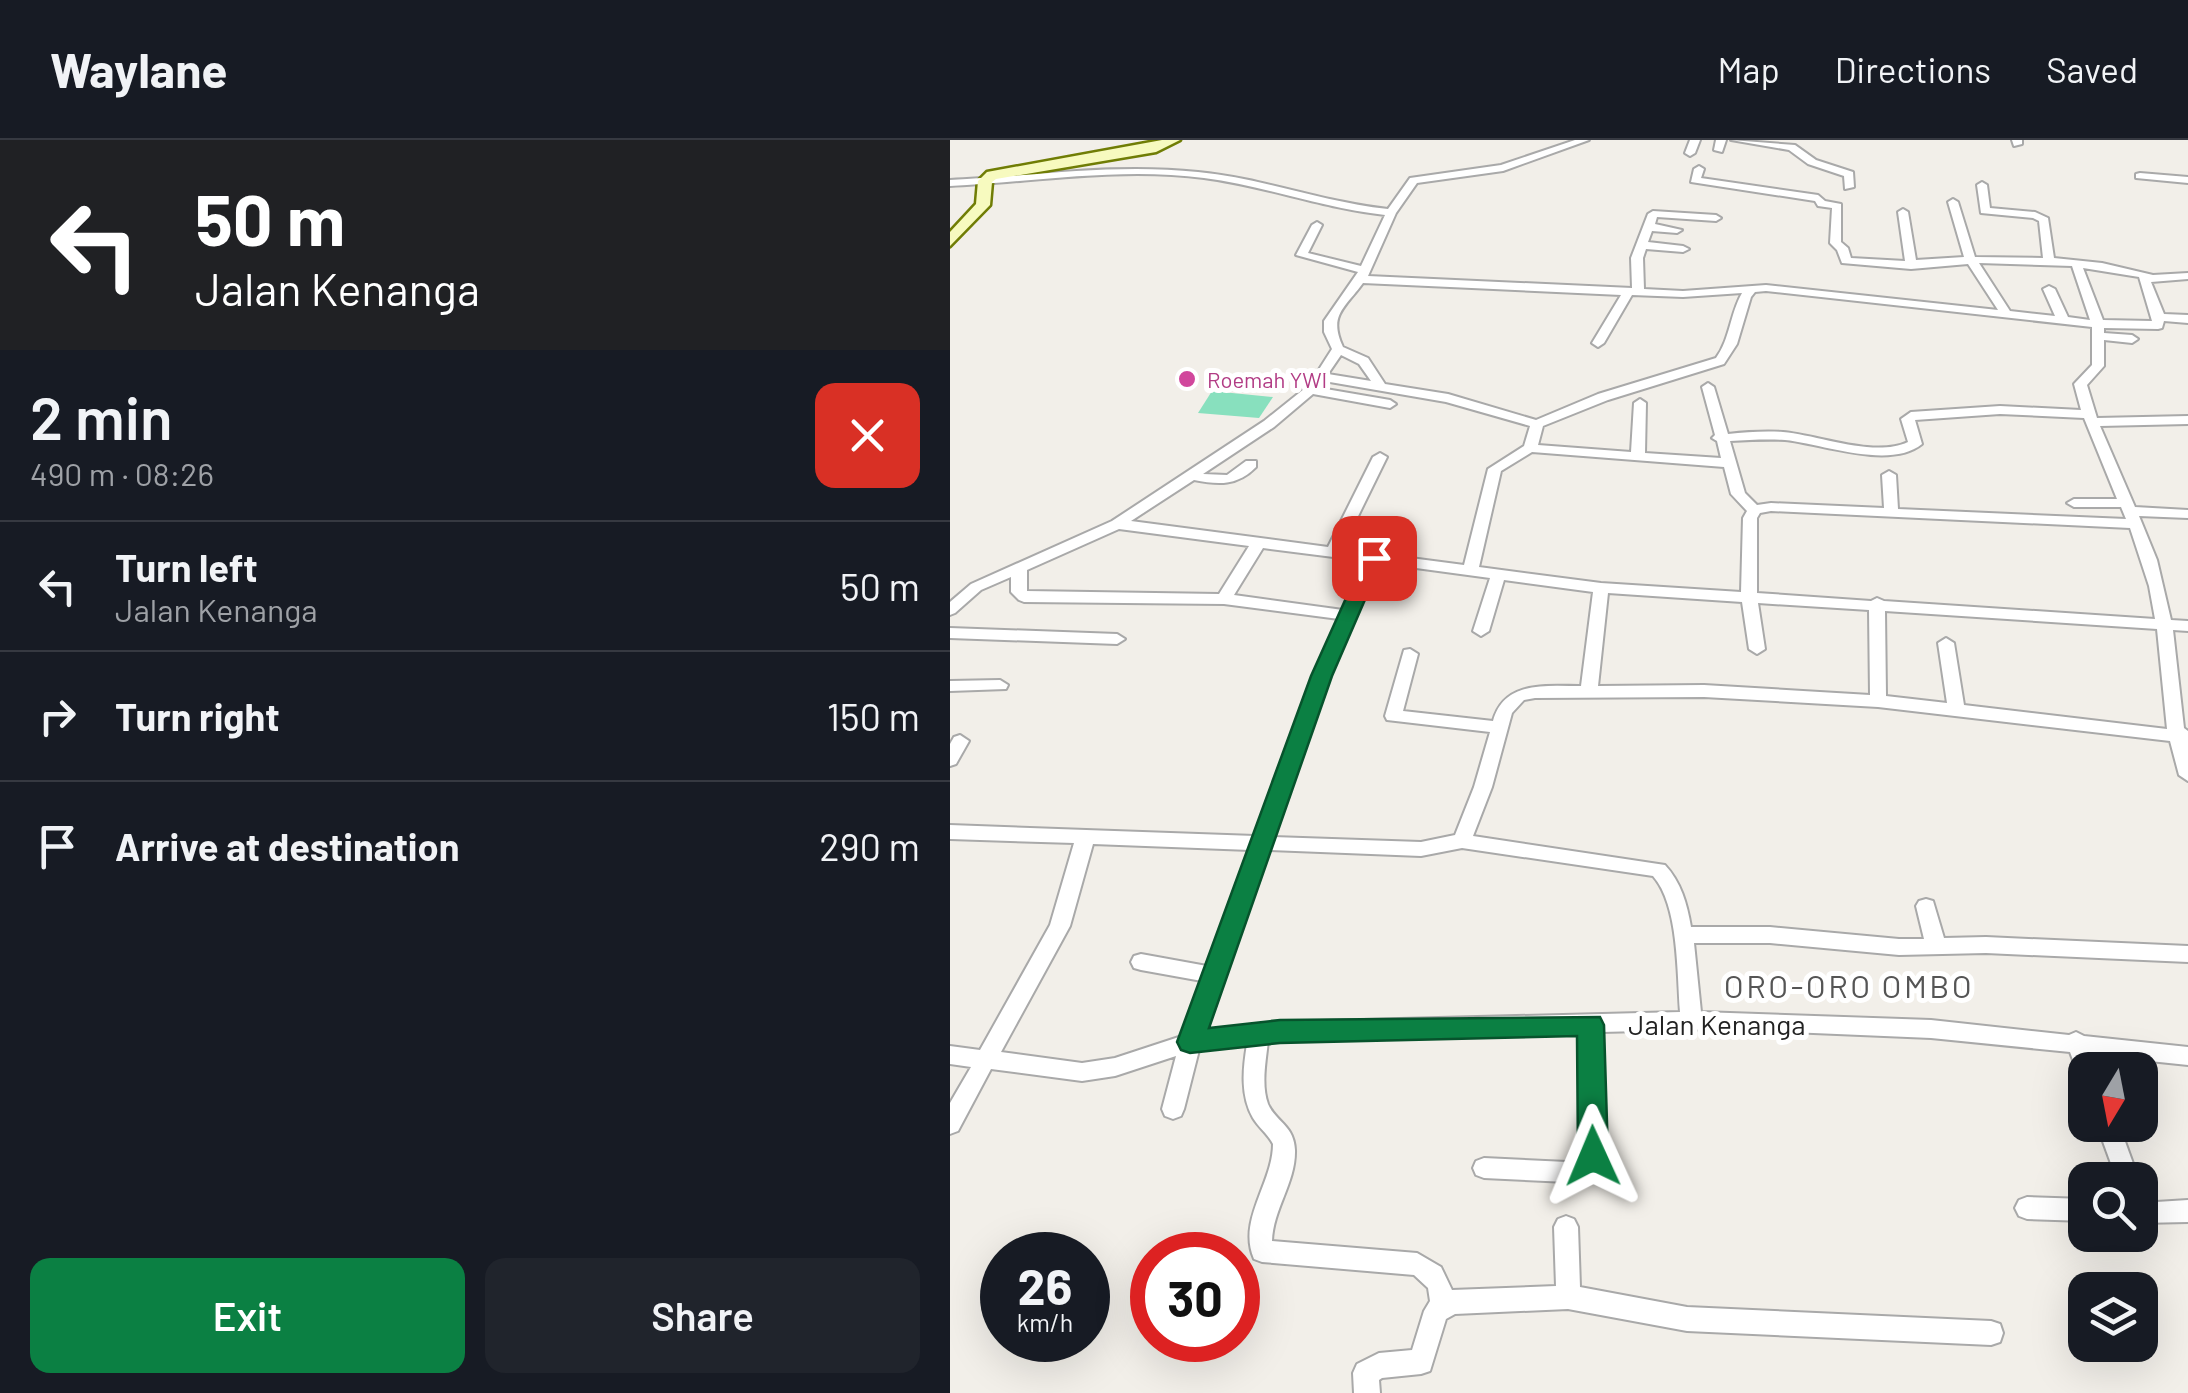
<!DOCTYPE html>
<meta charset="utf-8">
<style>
body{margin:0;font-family:Barlow,sans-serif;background:#20242c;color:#f1f3f6;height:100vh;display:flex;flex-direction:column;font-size:38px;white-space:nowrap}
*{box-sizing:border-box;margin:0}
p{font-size:32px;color:#9ea1a6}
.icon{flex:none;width:55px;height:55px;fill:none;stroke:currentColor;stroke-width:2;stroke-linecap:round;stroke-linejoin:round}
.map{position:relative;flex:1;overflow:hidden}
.side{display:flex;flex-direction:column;background:#171b24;width:950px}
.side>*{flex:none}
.top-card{background:#202124;color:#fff;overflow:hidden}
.needle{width:65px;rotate:190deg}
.fabs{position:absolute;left:1118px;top:912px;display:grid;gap:20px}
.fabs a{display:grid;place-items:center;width:90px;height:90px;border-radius:20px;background:#171b24;box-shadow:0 10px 40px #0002;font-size:50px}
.speed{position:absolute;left:30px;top:1092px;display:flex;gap:20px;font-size:50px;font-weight:700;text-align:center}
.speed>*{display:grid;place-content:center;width:130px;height:130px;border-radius:50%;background:#171b24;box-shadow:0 10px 40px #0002;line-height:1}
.speed small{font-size:25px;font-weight:400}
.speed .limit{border:15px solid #d22;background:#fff;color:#111}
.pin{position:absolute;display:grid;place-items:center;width:85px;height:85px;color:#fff;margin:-42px;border-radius:20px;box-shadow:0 5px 15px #0006}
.me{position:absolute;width:110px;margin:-55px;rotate:359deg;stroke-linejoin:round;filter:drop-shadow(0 0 8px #0008)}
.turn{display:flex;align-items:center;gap:35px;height:210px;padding:0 30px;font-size:45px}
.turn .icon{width:130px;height:130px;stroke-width:2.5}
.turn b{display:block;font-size:70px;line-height:85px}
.round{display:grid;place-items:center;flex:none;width:105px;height:105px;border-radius:20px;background:#20242c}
.summary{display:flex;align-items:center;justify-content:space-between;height:170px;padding:0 30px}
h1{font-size:60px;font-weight:600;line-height:75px}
.button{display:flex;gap:20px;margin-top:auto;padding:20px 30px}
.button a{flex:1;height:115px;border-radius:20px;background:#0b8043;color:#fff;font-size:40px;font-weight:600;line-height:115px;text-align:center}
.button a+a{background:#20242c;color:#f1f3f6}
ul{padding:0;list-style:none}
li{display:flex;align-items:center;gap:30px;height:130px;padding:0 30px;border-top:2px solid #363941}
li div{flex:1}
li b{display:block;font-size:38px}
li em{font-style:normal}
header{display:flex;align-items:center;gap:60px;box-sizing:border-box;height:140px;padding:0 50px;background:#171b24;border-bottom:2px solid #363941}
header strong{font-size:48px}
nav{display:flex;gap:55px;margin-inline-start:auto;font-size:35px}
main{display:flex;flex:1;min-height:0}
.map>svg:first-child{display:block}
.pitch{fill:#88e0be}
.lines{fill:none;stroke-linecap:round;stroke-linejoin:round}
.street-casing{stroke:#a9a9a9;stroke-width:4}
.secondary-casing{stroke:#707d05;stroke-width:5}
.street{fill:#fff;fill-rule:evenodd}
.secondary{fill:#f7fabf;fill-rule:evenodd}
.route{fill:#0b8043;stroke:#07532c;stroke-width:2.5}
.hotel-dot{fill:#d1479c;stroke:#fff;stroke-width:4}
.labels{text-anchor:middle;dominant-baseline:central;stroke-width:10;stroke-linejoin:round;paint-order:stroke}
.far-hotel-label{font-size:22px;fill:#b23c85;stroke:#fff;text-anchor:start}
.street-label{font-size:28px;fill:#222;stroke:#fff}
.quarter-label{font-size:32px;letter-spacing:2.5px;fill:#555;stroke:#fff}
</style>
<header>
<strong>Waylane</strong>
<nav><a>Map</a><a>Directions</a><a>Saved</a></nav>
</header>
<main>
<section class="side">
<div class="top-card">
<div class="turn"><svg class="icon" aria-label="left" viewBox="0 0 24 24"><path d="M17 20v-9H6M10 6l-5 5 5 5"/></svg><div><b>50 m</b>Jalan Kenanga</div></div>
</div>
<div class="summary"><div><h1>2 min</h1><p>490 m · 08:26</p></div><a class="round" style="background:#d93025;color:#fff"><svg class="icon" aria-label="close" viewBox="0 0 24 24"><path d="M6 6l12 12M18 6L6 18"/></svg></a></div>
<ul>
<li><svg class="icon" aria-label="left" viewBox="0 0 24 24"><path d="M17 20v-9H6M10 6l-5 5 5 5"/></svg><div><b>Turn left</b><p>Jalan Kenanga</p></div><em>50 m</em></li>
<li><svg class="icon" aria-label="right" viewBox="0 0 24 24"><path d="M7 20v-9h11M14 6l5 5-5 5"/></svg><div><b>Turn right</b></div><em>150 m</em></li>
<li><svg class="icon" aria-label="arrive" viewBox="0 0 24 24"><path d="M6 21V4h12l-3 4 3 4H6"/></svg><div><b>Arrive at destination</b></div><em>290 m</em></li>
</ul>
<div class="button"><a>Exit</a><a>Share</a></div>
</section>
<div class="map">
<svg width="1238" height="1253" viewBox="0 0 1238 1253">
<rect width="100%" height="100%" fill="#f2efe9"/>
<path class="pitch" d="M262 251 323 257 309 278 248 273Z"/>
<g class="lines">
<defs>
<g id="street">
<path d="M625 0H639L553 31 467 43 446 73 418 136 682 148 681 118 698 74 703 71 766 75 771 78 766 81 707 77 705 84 732 90 727 93 702 91 698 102 733 106 739 109 733 112 696 109 693 118 694 149 733 151 816 145 1048 170 1018 124 961 129 892 123 887 110 880 103 882 68 868 66 865 61 741 42 744 29 749 26 754 29 751 38 868 55 875 61 891 64V102L898 108 901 118 955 121 948 72 953 69 958 72 966 120 1014 117 998 62 1003 59 1008 62 1025 117 1093 118 1089 81 1083 78 1031 73 1027 45 1032 42 1037 45 1040 68 1085 72 1098 78 1104 118 1152 123 1203 135 1238 133V139L1201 142 1214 174 1238 175V183L1214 181 1212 188 1208 189 1154 188V193L1182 195 1188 199 1182 203 1154 200V226L1137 245 1147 278 1238 276V284L1150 286 1185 367 1238 370V378L1189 376 1207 420 1221 480 1238 481V491L1223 490 1234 588 1238 591V641L1229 635 1220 601 928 567 754 557 585 558 574 560 562 573 542 647 523 696 715 725C731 742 737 764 741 787H820L949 799H974L966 766 969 761 976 759 983 761 994 798 1036 797 1238 806V822L1036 813 949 815 820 803H744L751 872 981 880 1119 895 1126 892 1134 896 1238 907V925L1142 915 1148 930H1135V938L1129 936 1120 912 981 898 771 889 651 892 654 1016 646 1032 617 1042 534 1038 526 1035 523 1028 526 1021 534 1018 617 1022 630 1017V892L318 901C316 920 311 945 318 964 326 982 344 985 345 1010 346 1042 323 1069 322 1101L467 1113 491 1127 502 1150 606 1146 604 1087 608 1079 616 1076 624 1079 628 1087 630 1147 737 1167 1041 1181 1050 1184 1053 1193 1050 1202 1041 1205 737 1191 618 1169 505 1174 496 1179 480 1231 471 1234 432 1238 429 1240 430 1253H404L403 1233 407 1224 429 1213 462 1210 474 1171 480 1161 478 1148 464 1135 312 1122 304 1119C287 1080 323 1043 323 1004 318 994 309 988 303 978 290 955 293 928 297 904L249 910 234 969 231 976 223 979 215 976 212 969 226 916 165 936 132 941 41 929 8 991 0 994V963L21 927 0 924V906L30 910 100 785 124 703 0 699V685L305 696 363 536 389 479 274 464 74 462 69 460 61 452V437L31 450 5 473 0 475V462L21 444 162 381 314 281 359 245 382 209 374 192V181L408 132 346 115 362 85 367 82 372 85 358 113 411 126 435 75C373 68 315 46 254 38 169 27 84 42 0 46V40C83 36 165 23 248 32 312 38 373 62 438 69L460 38 551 25ZM1029 123 1122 126 1140 180 1118 177 1105 149 1099 146 1093 149 1105 176 1060 171ZM1133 128 1189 137 1202 181 1153 180ZM413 143 671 155 642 203 648 207 654 203 682 155 733 157 792 153C780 174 780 199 766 218L648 254 586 280 498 254 435 244 418 218 393 207C378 175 395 168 413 143ZM816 151 1142 187V225L1124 244 1131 270 1050 266 961 272 951 279 958 302C924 318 869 295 833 292 815 291 796 292 778 294L764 247 758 243 752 247 765 295 762 298 767 301 771 318 695 313 696 263 690 259 684 263 681 312 588 305 593 286 658 260 774 224 787 204 801 157 805 152ZM391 215 409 224 421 241 378 234ZM374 241 496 262 580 286 574 306 538 329 514 425 392 409 437 317 430 313 423 317 378 407 181 381 244 340C269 345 287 346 306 327V321H296L277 335 253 334 324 287 363 254 440 268 446 264 440 260 370 248ZM1050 274 1134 278 1167 359H1124L1117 363 1124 367H1171L1176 379 948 369 946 335 939 331 932 335 934 368 821 363 807 365 795 353 780 301C798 300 817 299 835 300 873 304 940 330 972 304L965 280ZM582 312 774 327 781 354 797 371 793 378 791 452 651 443 529 427 551 331ZM821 371 1180 388 1199 446 1205 479 934 461 927 458 921 461 807 453V378L810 373ZM169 389 299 406 269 454 77 451V430ZM313 408 415 421 393 470 284 455ZM429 423 540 438 523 491 531 496 539 491 554 440 643 452 631 546C597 546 554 540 543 581L453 571 468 514 460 509 454 510 435 576 437 580 540 592 524 647 505 695 471 702 323 697 379 536ZM658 453 792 462 799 509 807 514 815 509 808 463 919 470 920 555 754 545 648 546ZM935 471 1207 489 1217 589 1014 565 1004 503 996 498 988 503 997 563 936 556ZM143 704 300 710 257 826 191 814 184 816 181 822 184 828 191 830 252 841 232 896 165 918 132 923 51 912 120 786ZM512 708 703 736C729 765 727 834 730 872L330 882 254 891 318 710 471 716Z"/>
<path d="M740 0H750L745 13 740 16 735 13Z"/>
<path d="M766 0H776L772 12 764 10Z"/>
<path d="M781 0 845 5 866 20 903 32 904 47 895 49 894 36 858 24 839 10Z"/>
<path d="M1062 0H1072V4L1064 6Z"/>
<path d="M1190 33 1238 37V43L1186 38V34Z"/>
<path d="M0 488 167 494 175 499 167 504 0 498Z"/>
<path d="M50 540 58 545 56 549 0 551V541Z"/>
<path d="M10 595 19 601 6 624 0 626V604L4 597Z"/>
<path d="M1147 985H1169L1189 1040H1167Z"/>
<path d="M1077 1057 1135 1059V1081L1077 1079 1069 1076 1065 1068 1069 1060Z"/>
<path d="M1238 1060V1082L1190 1083V1063Z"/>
</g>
<path id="secondary" d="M212 0H230L206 12 46 39 42 42 40 65 0 106V92L26 64 28 41 37 32Z"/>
</defs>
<use href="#street" class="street-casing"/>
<use href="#secondary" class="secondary-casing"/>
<use href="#street" class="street"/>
<use href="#secondary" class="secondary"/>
</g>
<path class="route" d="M424 412 433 418 382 536 259 888 330 880 650 877 654 885 658 1016 653 1026 643 1029 633 1026 628 1016 627 896 330 903 240 913 231 910 227 902 361 536 414 418Z"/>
<circle class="hotel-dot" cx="237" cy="239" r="10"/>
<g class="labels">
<g class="far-hotel-label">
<text x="257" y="239">Roemah YWI</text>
</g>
<g class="street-label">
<text x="767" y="884">Jalan Kenanga</text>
</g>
<g class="quarter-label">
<text x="899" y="845">ORO-ORO OMBO</text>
</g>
</g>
</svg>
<div class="fabs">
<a><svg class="needle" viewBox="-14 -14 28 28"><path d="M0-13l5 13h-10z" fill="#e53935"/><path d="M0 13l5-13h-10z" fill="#9ea1a6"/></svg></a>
<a><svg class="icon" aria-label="search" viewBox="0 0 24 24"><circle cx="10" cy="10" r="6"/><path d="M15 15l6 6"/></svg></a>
<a><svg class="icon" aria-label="layers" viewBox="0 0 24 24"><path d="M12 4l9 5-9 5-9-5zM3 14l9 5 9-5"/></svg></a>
</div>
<div class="speed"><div>26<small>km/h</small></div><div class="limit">30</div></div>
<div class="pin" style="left:424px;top:418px;background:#d93025"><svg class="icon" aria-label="arrive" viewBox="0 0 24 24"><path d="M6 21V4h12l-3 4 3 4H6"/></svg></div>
<svg class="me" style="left:643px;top:1016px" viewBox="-20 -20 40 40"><path d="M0-17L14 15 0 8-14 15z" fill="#0b8043" stroke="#fff" stroke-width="4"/></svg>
</div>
</main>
